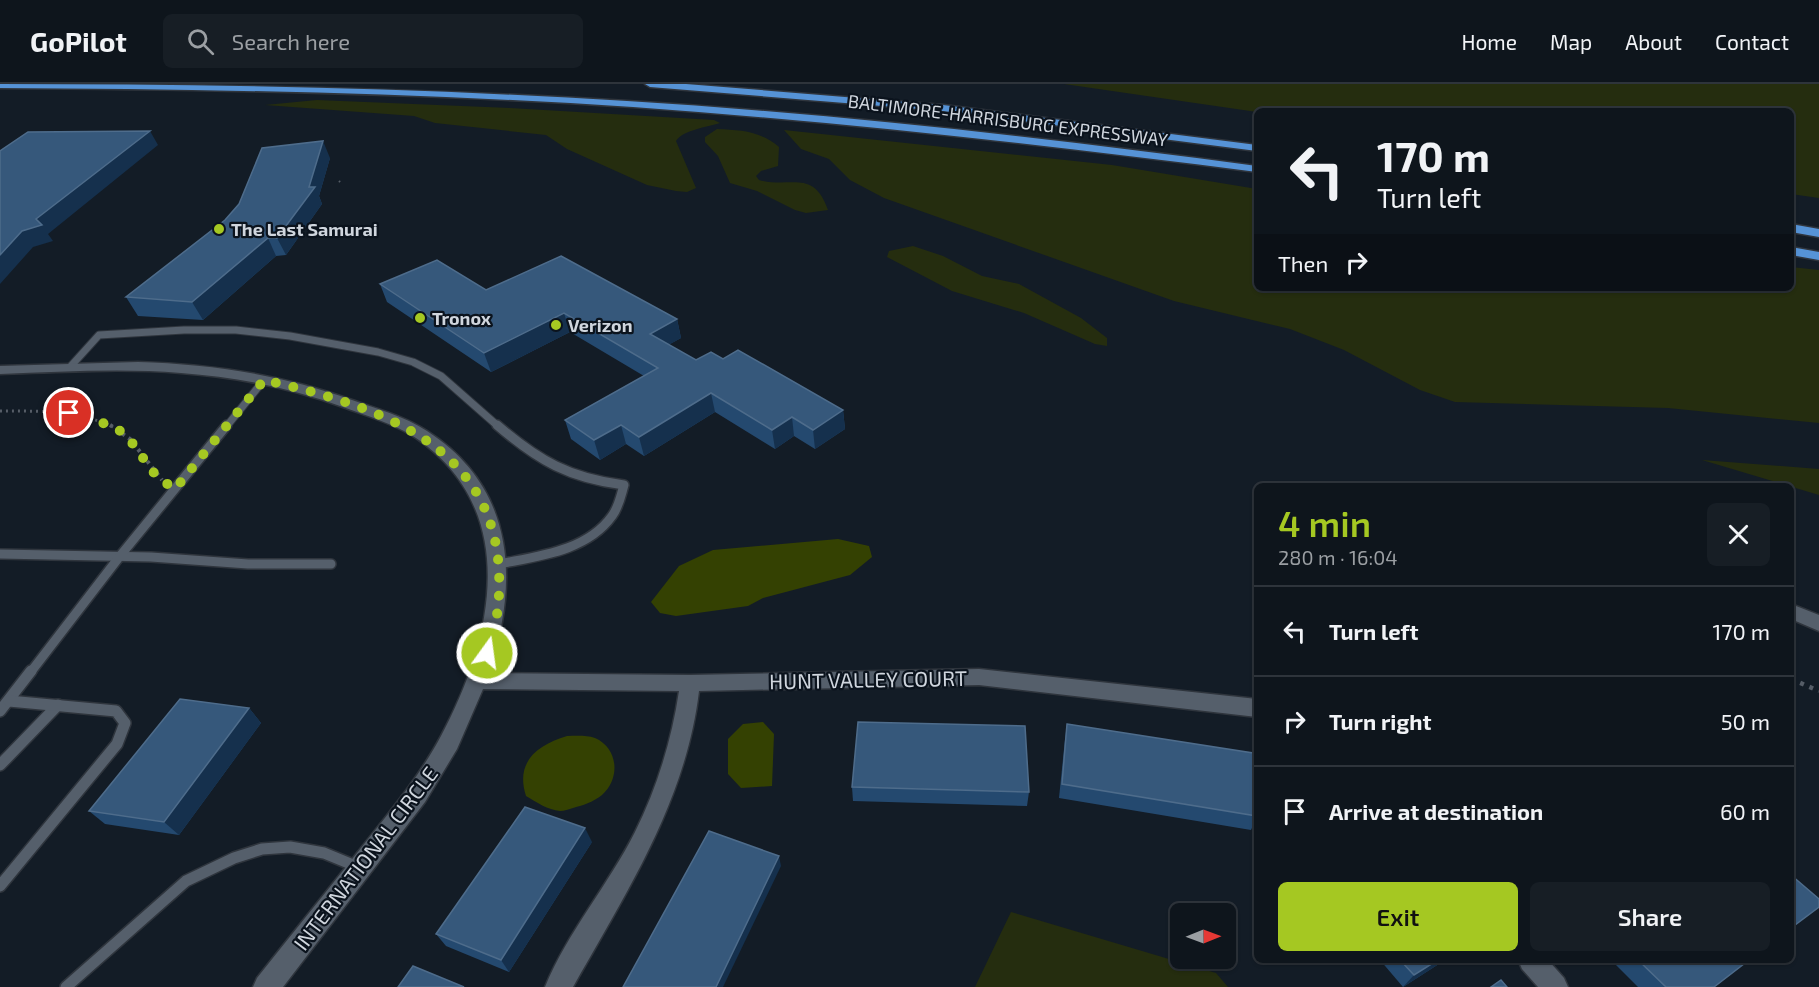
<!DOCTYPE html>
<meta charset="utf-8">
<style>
body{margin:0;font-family:"Exo 2",sans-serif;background:#171e25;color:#f1f3f6;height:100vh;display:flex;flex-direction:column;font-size:22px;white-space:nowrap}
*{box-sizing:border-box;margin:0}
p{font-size:20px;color:#9b9fa3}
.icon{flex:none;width:33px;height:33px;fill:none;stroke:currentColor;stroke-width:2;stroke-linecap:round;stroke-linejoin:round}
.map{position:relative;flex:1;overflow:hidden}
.sheet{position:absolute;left:1254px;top:399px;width:540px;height:480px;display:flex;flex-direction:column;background:#0e151c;border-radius:9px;box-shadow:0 2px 4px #0004,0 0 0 2px #2e343b}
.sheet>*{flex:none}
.banner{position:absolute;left:1254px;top:24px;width:540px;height:183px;border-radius:9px;box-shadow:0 2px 4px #0004,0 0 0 2px #2e343b;background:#0e151c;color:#f1f3f6;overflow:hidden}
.needle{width:39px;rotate:89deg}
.fabs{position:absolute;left:1170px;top:819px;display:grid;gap:12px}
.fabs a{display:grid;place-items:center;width:66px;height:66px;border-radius:9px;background:#0e151c;box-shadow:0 2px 4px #0004,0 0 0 2px #2e343b;font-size:30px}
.pin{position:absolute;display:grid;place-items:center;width:51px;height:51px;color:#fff;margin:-26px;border:3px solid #fff;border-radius:50%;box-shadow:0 2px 6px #0007}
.me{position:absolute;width:66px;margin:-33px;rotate:14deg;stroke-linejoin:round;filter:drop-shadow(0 0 4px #0008)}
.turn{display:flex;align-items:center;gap:21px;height:126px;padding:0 24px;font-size:27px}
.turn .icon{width:78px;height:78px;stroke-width:2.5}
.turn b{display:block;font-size:42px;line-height:51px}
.then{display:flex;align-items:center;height:57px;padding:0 24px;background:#0003;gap:12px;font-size:22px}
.round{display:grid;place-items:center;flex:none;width:63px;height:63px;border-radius:9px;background:#171e25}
.headline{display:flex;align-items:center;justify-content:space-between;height:102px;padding:0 24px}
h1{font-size:36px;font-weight:600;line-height:45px;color:#a5c822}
.action{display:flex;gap:12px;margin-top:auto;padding:12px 24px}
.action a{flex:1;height:69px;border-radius:9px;background:#a5c822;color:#111;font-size:24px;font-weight:600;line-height:69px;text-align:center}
.action a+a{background:#171e25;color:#f1f3f6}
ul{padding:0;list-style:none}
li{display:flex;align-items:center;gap:18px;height:90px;padding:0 24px;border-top:2px solid #2e343b}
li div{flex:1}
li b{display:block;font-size:22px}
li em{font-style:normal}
header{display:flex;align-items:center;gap:36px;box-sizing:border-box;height:84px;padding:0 30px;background:#0e151c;border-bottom:2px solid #2e343b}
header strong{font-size:28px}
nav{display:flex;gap:33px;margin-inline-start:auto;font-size:21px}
.search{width:420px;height:54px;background:#171e25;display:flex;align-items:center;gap:15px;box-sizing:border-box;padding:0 21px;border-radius:9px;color:#9b9fa3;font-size:22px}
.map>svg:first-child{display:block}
.green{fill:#252d0f}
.water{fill:#344102}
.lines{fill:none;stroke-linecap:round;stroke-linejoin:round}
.service-far2-casing{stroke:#2f353d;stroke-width:9}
.service-far1-casing{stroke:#2f353d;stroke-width:12}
.service-casing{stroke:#2f353d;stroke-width:14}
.minor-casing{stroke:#2f353d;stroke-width:3}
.motorway-casing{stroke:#2f353d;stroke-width:3}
.path-far3{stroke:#565d67;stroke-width:2;stroke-dasharray:1.5 3;stroke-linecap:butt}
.path-far2{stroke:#565d67;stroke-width:3;stroke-dasharray:2 4;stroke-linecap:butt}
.path-far1{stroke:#565d67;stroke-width:4;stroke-dasharray:3 4.5;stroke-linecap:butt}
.path{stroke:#565d67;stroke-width:4.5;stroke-dasharray:4 6;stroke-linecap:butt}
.service-far2{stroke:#555f6b;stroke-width:7}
.service-far1{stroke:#555f6b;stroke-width:9}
.service{stroke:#555f6b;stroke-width:11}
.minor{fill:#555f6b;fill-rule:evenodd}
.motorway{fill:#5693d6;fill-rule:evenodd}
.wall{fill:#24496f}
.shaded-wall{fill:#15304d}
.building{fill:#36587b;stroke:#4e6c8b;stroke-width:1.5}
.route{stroke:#a5c822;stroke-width:10;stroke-dasharray:0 18}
.poi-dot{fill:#a5c822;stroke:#0b131d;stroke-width:2}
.labels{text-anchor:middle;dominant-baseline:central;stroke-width:4.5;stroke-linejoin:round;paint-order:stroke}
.far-street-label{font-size:18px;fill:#d0d6de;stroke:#0b131d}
.far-poi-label{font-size:18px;font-weight:bold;fill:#d0d6de;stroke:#0b131d;text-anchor:start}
.street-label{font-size:21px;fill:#d0d6de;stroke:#0b131d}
</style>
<header>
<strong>GoPilot</strong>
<div class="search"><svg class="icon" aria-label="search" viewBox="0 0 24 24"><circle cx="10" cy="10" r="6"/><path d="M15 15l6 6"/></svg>Search here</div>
<nav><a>Home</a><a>Map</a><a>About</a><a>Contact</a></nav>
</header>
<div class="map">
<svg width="1819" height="903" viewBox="0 0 1819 903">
<rect width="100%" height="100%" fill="#131c26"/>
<g class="green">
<path d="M1064 0H1819V114L1791 110V27L1257 28Z"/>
<path d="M317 16 510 24 714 36 720 39C707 43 683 46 676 57L696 104 687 108 676 107 647 101 567 65 546 51 435 39 414 32 265 21Z"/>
<path d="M717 45C741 46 760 47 779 63L778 82 761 87 756 92 759 96C791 105 813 84 828 126L806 129 795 126 757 107 730 99 718 72 705 58V53Z"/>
<path d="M784 46 1112 81 1257 105V204H1791V183L1819 186V339L1668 324 1455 318 1420 306 1344 266 1290 245 1174 217 884 114 850 96 829 75 801 65Z"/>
<path d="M913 162 943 172 982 192 1019 200 1081 234 1107 254V262L1095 260 1024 229 952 207 887 173 889 167Z"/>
<path d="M1702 376 1819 385V411Z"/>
<path d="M1011 828 1216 889 1228 903H975Z"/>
</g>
<g class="water">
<path d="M838 455 869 462 872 473 850 491 763 514 748 522 676 532 660 529 651 518 679 482 713 466Z"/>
<path d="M763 638 774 650 772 702 741 704 728 690V655L743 640Z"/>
<path d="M567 652C576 652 586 651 595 654 618 664 621 694 602 711 593 718 584 721 573 724 569 725 564 727 560 727 548 726 536 718 526 712 515 678 537 661 567 652Z"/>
</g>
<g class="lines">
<defs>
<g id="service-far2">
<path d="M70 283 99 251 184 246H236L290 252 378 268 413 278 441 292 499 343"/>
<path d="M226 343 264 296"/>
</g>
<g id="service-far1">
<path d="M497 341C539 377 569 394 624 401 621 411 619 423 612 432 587 467 539 472 499 480"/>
<path d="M0 470 151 473 248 480H331"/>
<path d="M30 589 120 472 227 341"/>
</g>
<g id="service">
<path d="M0 627 31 587"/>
<path d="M0 681 58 621"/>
<path d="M0 802 117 660 125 639 116 627 9 617"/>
<path d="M66 903 186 797 234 774 262 765 290 763 324 769 358 783"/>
</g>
<g id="minor">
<path d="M138 278C211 280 283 291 352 316 377 325 404 332 427 347 516 404 519 498 489 589L690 591 979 585 1257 615V633L979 601 699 607C686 717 626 809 573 903H545C567 849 609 800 635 748 657 704 672 655 679 607L483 605 457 665 425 718 283 903H253L257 894C290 852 324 811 357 769 387 731 418 695 441 652 493 555 522 427 416 354 395 340 367 332 343 323 291 304 237 293 181 289 121 284 60 288 0 290V282Z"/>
<path d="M1791 520 1819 531V547L1791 535Z"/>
<path d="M1518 876H1548L1564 894 1568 903H1538L1522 885Z"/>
</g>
<g id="motorway">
<path d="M0 0C209 0 418 4 627 17 838 30 1048 54 1257 82V88C1050 61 842 38 633 23 422 9 211 5 0 4Z"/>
<path d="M645 0H686L943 21 1257 61V67L943 27 650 3Z"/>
<path d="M1791 140 1819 145V153L1791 148Z"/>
<path d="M1791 163 1819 168V176L1791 171Z"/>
</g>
</defs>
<use href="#service-far2" class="service-far2-casing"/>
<use href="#service-far1" class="service-far1-casing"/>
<use href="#service" class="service-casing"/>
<use href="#minor" class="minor-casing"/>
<use href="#motorway" class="motorway-casing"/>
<path class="path-far3" d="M339 97 341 99"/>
<path class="path-far2" d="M0 327C38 327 78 326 113 343"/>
<path class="path-far1" d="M110 341 130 355 162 396"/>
<path class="path" d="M1791 595 1819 607"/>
<use href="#service-far2" class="service-far2"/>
<use href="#service-far1" class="service-far1"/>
<use href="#service" class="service"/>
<use href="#minor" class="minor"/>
<use href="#motorway" class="motorway"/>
</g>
<g class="wall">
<path d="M330 74 319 112 322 120 286 171 276 172 203 236 138 232 126 213Z"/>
<path d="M380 200 486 206 677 235 681 254 668 261 696 276 723 275 843 326 845 345 815 365 794 352 775 365 715 328 644 372 626 360 600 376 571 355 565 336 644 292 570 248 491 288 387 218Z"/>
<path d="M249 624 261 639 179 751 105 740 89 727Z"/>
<path d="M1067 640 1257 725V733L1251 746 1059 714 1065 655Z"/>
<path d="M852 703 1029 708 1027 722 853 717Z"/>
<path d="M592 758 509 888 446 862 436 850Z"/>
<path d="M1380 876H1445L1403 903Z"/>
<path d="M1611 876H1749L1714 903H1638Z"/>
</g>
<g class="shaded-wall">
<path d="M150 47 158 61 48 150 53 157 33 163 0 200V171L22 147 36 135Z"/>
<path d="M323 57 330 74 319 112 322 120 286 171 277 154 309 103Z"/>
<path d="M268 154 276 172 203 236 192 218Z"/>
<path d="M564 229 570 248 491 288 484 269Z"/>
<path d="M677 235 681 254 654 269 650 250Z"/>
<path d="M711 309 715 328 644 372 639 353Z"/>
<path d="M843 326 845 345 815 365 813 346Z"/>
<path d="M792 333 794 352 775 365 772 346Z"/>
<path d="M621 341 626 360 600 376 594 356Z"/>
<path d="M249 624 261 639 179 751 164 738Z"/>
<path d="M585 744 592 758 509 888 501 876Z"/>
<path d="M779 772 781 782 723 903H716Z"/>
<path d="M1438 876H1445L1403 903 1414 891Z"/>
</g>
<g class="building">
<path d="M150 47 36 135 42 141 22 147 0 171V67L28 48Z"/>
<path d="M323 57 309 103H315L277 154H268L192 218 126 213 225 136 239 120 262 64Z"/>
<path d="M561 172 677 235 650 250 696 276 711 268 723 275 738 266 843 326 813 346 792 333 772 346 711 309 639 353 621 341 594 356 565 336 658 284 564 229 484 269 380 200 437 176 486 206Z"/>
<path d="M180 615 249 624 164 738 89 727Z"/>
<path d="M858 638 1025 642 1029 708 852 703Z"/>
<path d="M1067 640 1253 669 1257 732 1062 700Z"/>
<path d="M525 723 585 744 501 876 436 850Z"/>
<path d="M709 747 779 772 716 903H623Z"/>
<path d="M1791 791 1819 815V823L1791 844Z"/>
<path d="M1400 876H1438L1414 891Z"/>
<path d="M1638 876H1749L1714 903H1666Z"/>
<path d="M413 882 464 903H398Z"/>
<path d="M1501 896 1507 903H1491Z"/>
</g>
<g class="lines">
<path class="route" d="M69 329 98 337 119 346 130 356 157 393 175 405 264 296C391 325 513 368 498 524 496 539 491 554 487 569"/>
</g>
<g class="poi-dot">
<circle cx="219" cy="145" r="6"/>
<circle cx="420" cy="234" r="6"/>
<circle cx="556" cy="241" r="6"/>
</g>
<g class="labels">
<g class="far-street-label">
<text transform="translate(1008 36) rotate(7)">BALTIMORE-HARRISBURG EXPRESSWAY</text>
</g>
<g class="far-poi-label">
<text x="231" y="145">The Last Samurai</text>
<text x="432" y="234">Tronox</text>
<text x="568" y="241">Verizon</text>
</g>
<g class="street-label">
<text transform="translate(868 595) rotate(-1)">HUNT VALLEY COURT</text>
<text transform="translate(365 774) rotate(-53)">INTERNATIONAL CIRCLE</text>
</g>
</g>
</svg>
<div class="fabs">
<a><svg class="needle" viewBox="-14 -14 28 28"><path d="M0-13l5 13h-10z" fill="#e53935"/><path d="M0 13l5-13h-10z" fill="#9b9fa3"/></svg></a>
</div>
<div class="pin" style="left:69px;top:329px;background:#d93025"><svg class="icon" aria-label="arrive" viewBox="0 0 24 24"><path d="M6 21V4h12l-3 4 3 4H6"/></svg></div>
<svg class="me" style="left:487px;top:569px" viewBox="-20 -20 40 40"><circle r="17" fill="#a5c822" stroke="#fff" stroke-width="3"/><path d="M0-11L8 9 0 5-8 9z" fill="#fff"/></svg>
<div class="banner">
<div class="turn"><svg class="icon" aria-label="left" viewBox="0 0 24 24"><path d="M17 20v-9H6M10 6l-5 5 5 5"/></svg><div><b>170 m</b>Turn left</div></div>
<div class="then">Then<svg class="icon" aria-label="right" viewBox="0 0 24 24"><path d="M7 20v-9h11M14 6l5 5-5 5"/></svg></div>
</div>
<section class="sheet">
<div class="headline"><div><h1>4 min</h1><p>280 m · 16:04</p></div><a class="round"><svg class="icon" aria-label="close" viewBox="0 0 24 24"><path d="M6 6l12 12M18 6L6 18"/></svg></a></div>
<ul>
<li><svg class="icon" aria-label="left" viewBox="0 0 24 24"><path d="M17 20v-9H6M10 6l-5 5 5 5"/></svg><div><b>Turn left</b></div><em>170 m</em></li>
<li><svg class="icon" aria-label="right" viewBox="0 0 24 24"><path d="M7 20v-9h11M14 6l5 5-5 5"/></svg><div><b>Turn right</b></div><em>50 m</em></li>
<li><svg class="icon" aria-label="arrive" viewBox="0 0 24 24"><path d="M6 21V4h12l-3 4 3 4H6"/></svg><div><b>Arrive at destination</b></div><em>60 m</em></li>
</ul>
<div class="action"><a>Exit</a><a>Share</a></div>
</section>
</div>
